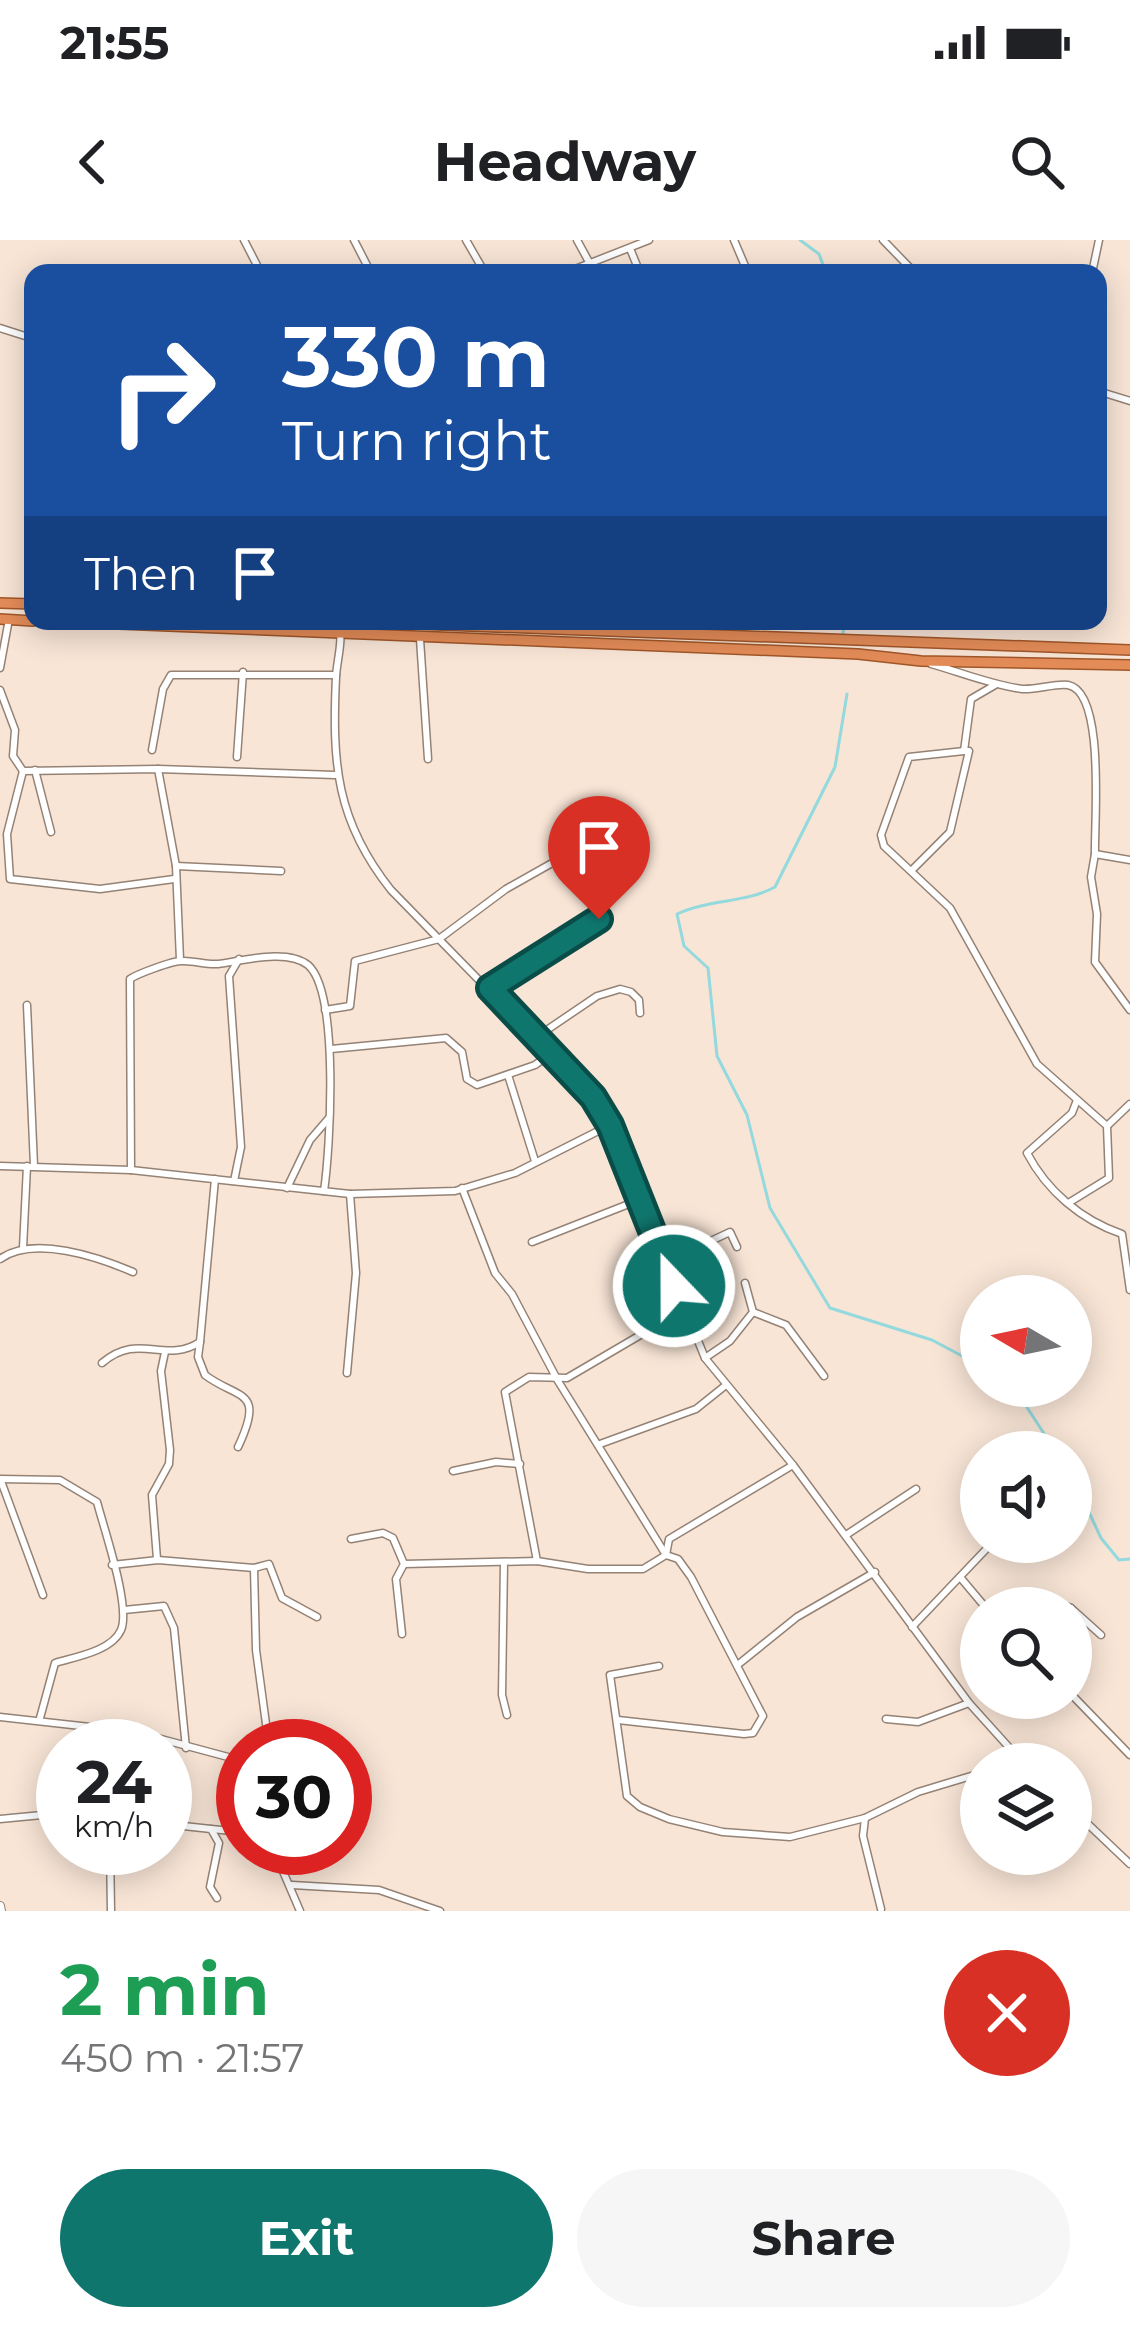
<!DOCTYPE html>
<meta charset="utf-8">
<style>
body{margin:0;font-family:Montserrat,sans-serif;background:#f6f6f6;color:#202124;height:100vh;display:flex;flex-direction:column;font-size:45px;white-space:nowrap}
*{box-sizing:border-box;margin:0}
p{font-size:39px;color:#757577}
.icon{flex:none;width:66px;height:66px;fill:none;stroke:currentColor;stroke-width:2;stroke-linecap:round;stroke-linejoin:round}
.map{position:relative;height:1671px;overflow:hidden}
.sheet{display:flex;flex-direction:column;background:#fff;flex:1}
.sheet>*{flex:none}
.hud{position:absolute;left:24px;top:24px;width:1083px;height:366px;border-radius:24px;box-shadow:0 6px 30px #0003;background:#1a4fa0;color:#fff;overflow:hidden}
.needle{width:78px;rotate:279deg}
.buttons{position:absolute;left:960px;top:1035px;display:grid;gap:24px}
.buttons a{display:grid;place-items:center;width:132px;height:132px;border-radius:50%;background:#fff;box-shadow:0 6px 30px #0003;font-size:60px}
.speed{position:absolute;left:36px;top:1479px;display:flex;gap:24px;font-size:60px;font-weight:700;text-align:center}
.speed>*{display:grid;place-content:center;width:156px;height:156px;border-radius:50%;background:#fff;box-shadow:0 6px 30px #0003;line-height:1}
.speed small{font-size:30px;font-weight:400}
.speed .limit{border:18px solid #d22;background:#fff;color:#111}
.pin{position:absolute;display:grid;place-items:center;width:102px;height:102px;color:#fff;margin:-123px -51px;border-radius:50% 50% 50% 0;rotate:-45deg;box-shadow:0 0 12px #0007}
.pin .icon{rotate:45deg}
.me{position:absolute;width:132px;margin:-66px;rotate:338deg;stroke-linejoin:round;filter:drop-shadow(0 0 9px #0008)}
.turn{display:flex;align-items:center;gap:42px;height:252px;padding:0 60px;font-size:54px}
.turn .icon{width:156px;height:156px;stroke-width:2.5}
.turn b{display:block;font-size:84px;line-height:102px}
.then{display:flex;align-items:center;height:114px;padding:0 60px;background:#0003;gap:24px;font-size:45px}
.round{display:grid;place-items:center;flex:none;width:126px;height:126px;border-radius:63px;background:#f6f6f6}
.summary{display:flex;align-items:center;justify-content:space-between;height:204px;padding:0 60px}
h1{font-size:72px;font-weight:700;line-height:90px;color:#1e9e55}
.button{display:flex;gap:24px;margin-top:auto;padding:24px 60px}
.button a{flex:1;height:138px;border-radius:72px;background:#0f766e;color:#fff;font-size:48px;font-weight:700;line-height:138px;text-align:center}
.button a+a{background:#f6f6f6;color:#202124}
.status{display:flex;justify-content:space-between;align-items:center;height:84px;padding:0 60px;background:#fff;direction:ltr}
.status svg{height:33px;fill:currentColor}
header{display:flex;justify-content:space-between;align-items:center;height:156px;padding:0 60px;background:#fff;font-size:54px;font-weight:700}
.map>svg:first-child{display:block}
.lines{fill:none;stroke-linecap:round;stroke-linejoin:round}
.stream{stroke:#93d9dd;stroke-width:3}
.minor-casing{stroke:#948275;stroke-width:9}
.tertiary-casing{stroke:#948275;stroke-width:10}
.trunk-casing{stroke:#a1572a;stroke-width:12}
.minor{stroke:#fff;stroke-width:6}
.tertiary{stroke:#fff;stroke-width:8}
.trunk{stroke:#e48c58;stroke-width:9}
.route-casing{stroke:#0a4d48;stroke-width:30}
.route{stroke:#0f766e;stroke-width:21}
</style>
<div class="status"><b>21:55</b><svg viewBox="0 0 49 12"><path d="M0 12V9h3v3zM5 12V6h3v6zM10 12V3h3v9zM15 12V0h3v12zM26 1h20v11H26zM47 4h2v5h-2z"/></svg></div>
<header><svg class="icon" aria-label="back" viewBox="0 0 24 24"><path d="M15 5l-7 7 7 7"/></svg>Headway<svg class="icon" aria-label="search" viewBox="0 0 24 24"><circle cx="10" cy="10" r="6"/><path d="M15 15l6 6"/></svg></header>
<div class="map">
<svg width="1130" height="1671" viewBox="0 0 1130 1671">
<rect width="100%" height="100%" fill="#f8e5d6"/>
<g class="lines">
<g class="stream">
<path d="M800 0 819 14 826 33"/>
<path d="M843 395 844 381"/>
<path d="M847 454 835 527 775 647C746 663 709 659 677 674L684 706 708 728 717 816 747 875 770 968 830 1068 932 1100 981 1126"/>
<path d="M1013 1146 1056 1212"/>
<path d="M1071 1234 1101 1298 1119 1320 1130 1319"/>
</g>
<defs>
<g id="minor">
<path d="M244 0 261 33"/>
<path d="M354 0 371 33"/>
<path d="M466 0 485 33"/>
<path d="M577 0 589 22"/>
<path d="M734 0 748 33"/>
<path d="M883 0 915 33"/>
<path d="M631 11 640 33"/>
<path d="M565 33 649 0"/>
<path d="M1092 33 1099 0"/>
<path d="M0 88 25 96 33 90"/>
<path d="M1098 151 1130 161"/>
<path d="M338 381C344 400 337 418 336 437 332 523 336 581 391 650L593 857 610 885 705 1118 793 1225 969 1463 1024 1524"/>
<path d="M1038 382V381"/>
<path d="M420 399 428 519"/>
<path d="M931 424C960 432 992 445 1022 449 1037 450 1056 443 1068 445 1106 452 1094 583 1095 614L1130 620"/>
<path d="M0 428 9 379"/>
<path d="M0 450 15 490 13 516 23 531 158 529 176 626 180 720"/>
<path d="M152 510 163 449 171 435H336"/>
<path d="M964 511 909 517 881 595 884 606 950 668 1037 824 1107 886 1109 938 1070 962"/>
<path d="M237 517 243 432"/>
<path d="M158 529 335 535"/>
<path d="M35 530 51 592"/>
<path d="M23 531 7 594 10 639 100 649 174 639"/>
<path d="M1095 614 1091 637 1097 674 1095 722 1130 770"/>
<path d="M176 626 281 631"/>
<path d="M912 630 950 592 969 511H964L971 459 995 445"/>
<path d="M490 747 599 679"/>
<path d="M27 765 34 926"/>
<path d="M325 770 350 766 355 721 439 699 506 649 561 618"/>
<path d="M538 796 597 756 620 749 631 752 639 760 640 773"/>
<path d="M331 809 446 798 462 812 467 839 477 845 535 825 553 812"/>
<path d="M508 835 535 921"/>
<path d="M1077 860 1072 873 1027 913C1047 951 1081 980 1122 994L1130 1050"/>
<path d="M1107 886 1130 864"/>
<path d="M0 926 131 930 350 954 455 951 515 933 610 885"/>
<path d="M131 930 130 739C137 734 172 721 181 721 193 720 205 725 218 724 242 721 287 708 308 725 340 753 330 910 324 951"/>
<path d="M234 941 241 907 229 736 239 719"/>
<path d="M287 948 310 900 329 878"/>
<path d="M462 948 495 1033 512 1054 558 1141 666 1315 678 1319 691 1337 763 1476 753 1493 744 1494 618 1480"/>
<path d="M532 1002 639 960"/>
<path d="M23 1008 27 926"/>
<path d="M0 1019C34 995 98 1017 133 1032"/>
<path d="M664 1023 730 992 737 1007"/>
<path d="M745 1043 753 1072 786 1085 824 1136"/>
<path d="M200 1102 198 1117 205 1135C238 1160 266 1148 238 1207"/>
<path d="M705 1118 730 1101 753 1072"/>
<path d="M102 1123C139 1091 164 1125 200 1102L215 939"/>
<path d="M347 1133 356 1033 350 954"/>
<path d="M600 1204 696 1169 726 1145"/>
<path d="M453 1231 496 1222 520 1224"/>
<path d="M0 1239 60 1240 97 1262C104 1289 131 1367 121 1390 112 1411 75 1417 55 1423L40 1478"/>
<path d="M1 1241 43 1355"/>
<path d="M846 1295 916 1249"/>
<path d="M351 1299 383 1293 393 1298 404 1324 396 1339 402 1394"/>
<path d="M157 1319 152 1255 169 1224 170 1210 161 1131 165 1112"/>
<path d="M537 1321 505 1152 529 1137 567 1138 683 1070"/>
<path d="M504 1322 502 1455 507 1475"/>
<path d="M404 1324 537 1321 588 1329H643L666 1315 669 1299 793 1225"/>
<path d="M112 1325 158 1320 254 1328 269 1324 282 1358 317 1377"/>
<path d="M254 1328 256 1410 269 1506"/>
<path d="M960 1337 986 1368"/>
<path d="M1049 1368 1057 1363 1071 1368"/>
<path d="M1071 1368 1101 1395"/>
<path d="M124 1370 164 1366 174 1388 186 1508"/>
<path d="M912 1387 993 1302"/>
<path d="M740 1423 797 1377 875 1332"/>
<path d="M659 1426 610 1435 627 1556 640 1567 669 1579 723 1592 790 1597 865 1578 918 1552 981 1533"/>
<path d="M1071 1454 1130 1515"/>
<path d="M0 1477 135 1492 243 1521"/>
<path d="M886 1479 918 1482 969 1463"/>
<path d="M1001 1524 1015 1515"/>
<path d="M1071 1568 1130 1624"/>
<path d="M865 1578 863 1596 881 1669"/>
<path d="M0 1579 63 1573"/>
<path d="M165 1584 211 1589 219 1603 210 1647 217 1658"/>
<path d="M211 1589 243 1592"/>
<path d="M1071 1593 1081 1578"/>
<path d="M110 1608 111 1671"/>
<path d="M273 1608 300 1671"/>
<path d="M1016 1622 1028 1614"/>
<path d="M292 1645 379 1650 440 1671"/>
</g>
<path id="tertiary" d="M0 1666 1 1671"/>
<g id="trunk">
<path d="M0 363 33 364"/>
<path d="M0 379 33 381"/>
<path d="M44 381 858 414 921 421 1130 425"/>
<path d="M335 381 1130 410"/>
</g>
</defs>
<use href="#minor" class="minor-casing"/>
<use href="#tertiary" class="tertiary-casing"/>
<use href="#trunk" class="trunk-casing"/>
<use href="#minor" class="minor"/>
<use href="#tertiary" class="tertiary"/>
<use href="#trunk" class="trunk"/>
</g>
<g class="lines">
<defs>
<path id="route" d="M599 679 490 748 593 857 610 885 674 1046"/>
</defs>
<use href="#route" class="route-casing"/>
<use href="#route" class="route"/>
</g>
</svg>
<div class="buttons">
<a><svg class="needle" viewBox="-14 -14 28 28"><path d="M0-13l5 13h-10z" fill="#e53935"/><path d="M0 13l5-13h-10z" fill="#757577"/></svg></a>
<a><svg class="icon" aria-label="sound" viewBox="0 0 24 24"><path d="M4 9h4l5-4v14l-5-4H4zM17 9q2 3 0 6"/></svg></a>
<a><svg class="icon" aria-label="search" viewBox="0 0 24 24"><circle cx="10" cy="10" r="6"/><path d="M15 15l6 6"/></svg></a>
<a><svg class="icon" aria-label="layers" viewBox="0 0 24 24"><path d="M12 4l9 5-9 5-9-5zM3 14l9 5 9-5"/></svg></a>
</div>
<div class="speed"><div>24<small>km/h</small></div><div class="limit">30</div></div>
<div class="pin" style="left:599px;top:679px;background:#d93025"><svg class="icon" aria-label="arrive" viewBox="0 0 24 24"><path d="M6 21V4h12l-3 4 3 4H6"/></svg></div>
<svg class="me" style="left:674px;top:1046px" viewBox="-20 -20 40 40"><circle r="17" fill="#0f766e" stroke="#fff" stroke-width="3"/><path d="M0-11L8 9 0 5-8 9z" fill="#fff"/></svg>
<div class="hud">
<div class="turn"><svg class="icon" aria-label="right" viewBox="0 0 24 24"><path d="M7 20v-9h11M14 6l5 5-5 5"/></svg><div><b>330 m</b>Turn right</div></div>
<div class="then">Then<svg class="icon" aria-label="arrive" viewBox="0 0 24 24"><path d="M6 21V4h12l-3 4 3 4H6"/></svg></div>
</div>
</div>
<section class="sheet">
<div class="summary"><div><h1>2 min</h1><p>450 m · 21:57</p></div><a class="round" style="background:#d93025;color:#fff"><svg class="icon" aria-label="close" viewBox="0 0 24 24"><path d="M6 6l12 12M18 6L6 18"/></svg></a></div>
<div class="button"><a>Exit</a><a>Share</a></div>
</section>
